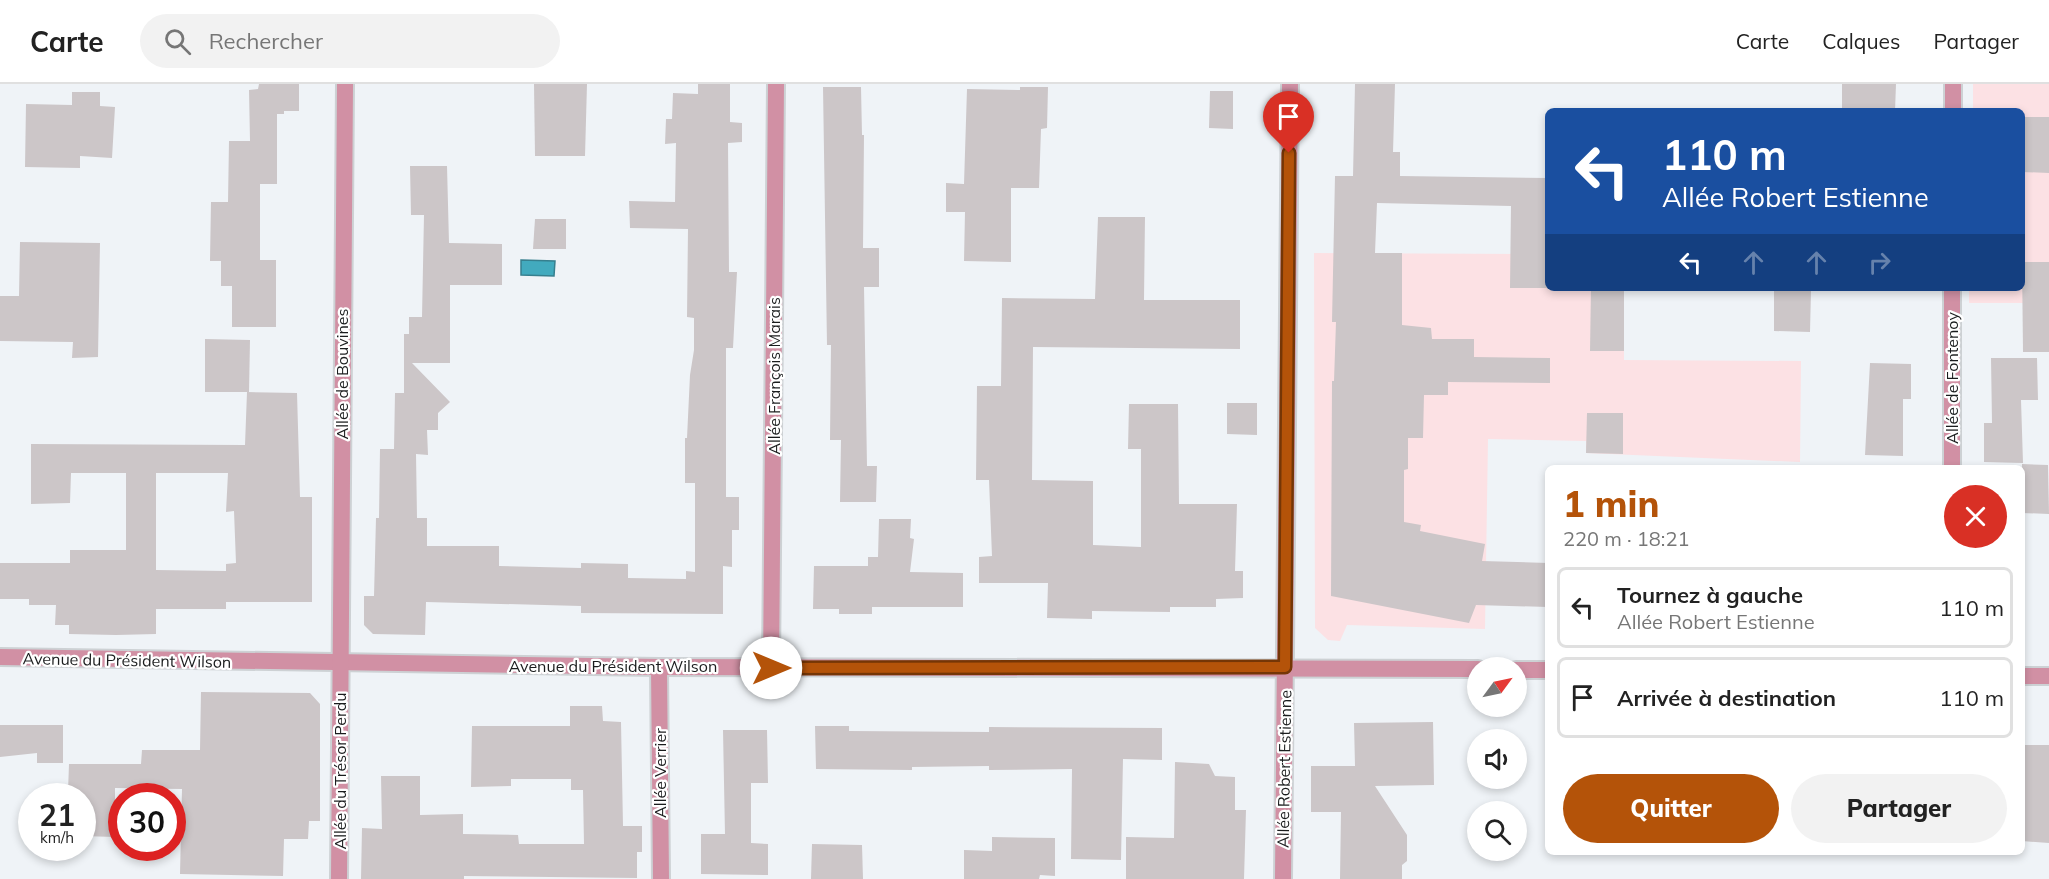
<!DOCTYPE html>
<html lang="fr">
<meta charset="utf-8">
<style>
body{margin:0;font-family:Mulish,sans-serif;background:#f2f2f2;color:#222;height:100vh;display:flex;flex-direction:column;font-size:22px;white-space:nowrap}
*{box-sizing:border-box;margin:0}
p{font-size:20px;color:#767676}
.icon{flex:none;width:33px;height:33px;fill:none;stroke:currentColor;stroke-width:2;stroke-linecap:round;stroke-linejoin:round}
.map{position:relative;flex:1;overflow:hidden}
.sheet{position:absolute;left:1545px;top:381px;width:480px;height:390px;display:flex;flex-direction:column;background:#fff;border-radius:9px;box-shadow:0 3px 9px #0003}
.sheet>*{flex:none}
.guide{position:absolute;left:1545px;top:24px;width:480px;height:183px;border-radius:9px;box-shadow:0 3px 9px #0003;background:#1a4fa0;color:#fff;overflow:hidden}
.needle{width:39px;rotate:57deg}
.controls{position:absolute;left:1467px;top:573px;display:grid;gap:12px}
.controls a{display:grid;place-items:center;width:60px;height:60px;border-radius:50%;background:#fff;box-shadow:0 3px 9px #0003;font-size:30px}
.speed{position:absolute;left:18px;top:699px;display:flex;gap:12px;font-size:30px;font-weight:700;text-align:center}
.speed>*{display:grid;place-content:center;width:78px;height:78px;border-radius:50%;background:#fff;box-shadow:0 3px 9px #0003;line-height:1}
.speed small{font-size:15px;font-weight:400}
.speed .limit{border:9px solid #d22;background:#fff;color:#111}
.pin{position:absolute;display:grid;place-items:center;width:51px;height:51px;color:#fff;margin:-62px -26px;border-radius:50% 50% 50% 0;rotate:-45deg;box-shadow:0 0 6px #0007}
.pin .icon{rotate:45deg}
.me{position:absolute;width:66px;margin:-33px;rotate:90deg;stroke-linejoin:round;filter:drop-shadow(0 0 4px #0008)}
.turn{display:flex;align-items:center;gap:21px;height:126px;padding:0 18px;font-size:27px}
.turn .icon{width:78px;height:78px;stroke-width:2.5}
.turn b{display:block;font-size:42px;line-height:51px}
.lanes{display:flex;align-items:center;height:57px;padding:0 18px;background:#0003;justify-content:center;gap:30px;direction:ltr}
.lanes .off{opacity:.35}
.round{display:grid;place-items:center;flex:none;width:63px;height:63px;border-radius:32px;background:#f2f2f2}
.overview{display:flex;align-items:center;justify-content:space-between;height:102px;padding:0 18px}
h1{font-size:36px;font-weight:800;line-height:45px;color:#b45309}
.action{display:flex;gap:12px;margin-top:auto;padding:12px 18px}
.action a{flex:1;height:69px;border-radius:36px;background:#b45309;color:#fff;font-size:24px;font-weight:800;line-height:69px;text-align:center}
.action a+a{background:#f2f2f2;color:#222}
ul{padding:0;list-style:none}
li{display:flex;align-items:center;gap:18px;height:81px;margin:0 12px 9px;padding:0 6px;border:3px solid #e0e0e0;border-radius:9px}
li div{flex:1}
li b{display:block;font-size:22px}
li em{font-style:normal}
header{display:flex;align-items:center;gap:36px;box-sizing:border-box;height:84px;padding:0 30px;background:#fff;border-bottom:2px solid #e0e0e0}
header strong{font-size:28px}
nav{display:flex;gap:33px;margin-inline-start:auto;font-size:21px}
.search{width:420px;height:54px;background:#f2f2f2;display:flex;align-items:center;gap:15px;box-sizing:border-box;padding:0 21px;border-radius:33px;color:#767676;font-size:22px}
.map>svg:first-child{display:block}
.industrial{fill:#fce1e4}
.water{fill:#42aabe;stroke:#367f8e;stroke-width:1.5}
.building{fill:#ccc6c8;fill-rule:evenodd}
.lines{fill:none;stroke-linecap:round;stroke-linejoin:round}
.minor-casing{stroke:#cdd1d4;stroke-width:20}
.minor{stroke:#d190a4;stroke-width:16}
.route-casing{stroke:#753606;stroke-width:15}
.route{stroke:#b45309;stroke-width:10}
.labels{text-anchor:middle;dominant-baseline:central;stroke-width:4.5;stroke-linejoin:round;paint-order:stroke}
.street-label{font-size:16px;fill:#1a1c1d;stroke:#fff}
</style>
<header>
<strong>Carte</strong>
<div class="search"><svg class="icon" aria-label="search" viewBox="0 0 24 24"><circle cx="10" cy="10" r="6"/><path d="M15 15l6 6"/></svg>Rechercher</div>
<nav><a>Carte</a><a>Calques</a><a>Partager</a></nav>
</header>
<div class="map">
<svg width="2049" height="795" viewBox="0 0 2049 795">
<rect width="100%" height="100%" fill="#eff3f7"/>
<g class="industrial">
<path d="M1973 0H2049V219H1969V204H2022V27H1973Z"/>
<path d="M1314 169 1548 170V204H1624V276L1801 277 1800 378 1586 369V357L1488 355 1485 545 1347 541 1340 557 1328 556 1315 544Z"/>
</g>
<path class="water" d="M521 176 555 177 554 192 521 191Z"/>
<g class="building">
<path d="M259 0H299V27H284V30H277V100H260V176H276V243H232V202H221V177H210L211 118H228L229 57H250L249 6 258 5Z"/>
<path d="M534 0H587L585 72H535Z"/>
<path d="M698 0H730V38L742 39V58L728 59 729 188H737L733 264H726V413H739V446H732V483L723 482V530L581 529V522L426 518 425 551 373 550 364 541V512H374L376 434H379L380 365H394L395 309H404V250H409V233H422L424 131H411L410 82H447L449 159 502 160V201H450V279H412L450 318 438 329V346H427L428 371 416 370 417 434H427V462H499V482L581 484V479L628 480V494L686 495V487L695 488V399H685V354H687L690 291 694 266V234L687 233 688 145 630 144 629 117 675 118 676 59 665 60 666 35H672L673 9 698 10Z"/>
<path d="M1355 0H1395L1393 68H1400V92L1548 94V204H1510L1511 122 1377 119 1375 169H1402V241L1431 244 1432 255H1474V273L1550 274V299L1448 298V311H1424L1423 354H1408V385L1404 386V438L1421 441 1420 447 1485 460 1482 477 1548 479V523L1476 521 1469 539 1331 512 1332 297H1334L1336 238H1332L1335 92H1353Z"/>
<path d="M1842 0H1896L1895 27H1842Z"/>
<path d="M823 3H861L862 51H864L863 164H879V203H864L867 382H877L876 418H840L841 356H830L831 261H827Z"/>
<path d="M1020 3H1048L1047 44 1041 45 1039 104H1011V178L964 177 965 128H946V99L964 100 967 5 1020 6Z"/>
<path d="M1210 7H1233V45L1209 44Z"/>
<path d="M72 8H100V22L115 23 112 74 80 72V84L25 83 26 20 72 21Z"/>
<path d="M2022 33H2049V89L2022 88Z"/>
<path d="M1098 133H1145L1144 216H1240V265L1033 263 1032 396 1093 397V461L1141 463V365H1128L1129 320H1178L1179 420H1237L1235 487H1243V514L1216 515V523H1170V528L1092 527V535L1047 534 1048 499H979V473L992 472 989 396H976L977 302H1001L1002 214 1095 215Z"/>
<path d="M535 135H566V165H533Z"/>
<path d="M20 158 100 159 98 273 72 274 73 258 0 257V212H19Z"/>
<path d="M2022 178H2049V268H2023Z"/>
<path d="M1591 204H1624V267H1590Z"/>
<path d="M1774 205 1811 206 1810 248 1774 247Z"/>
<path d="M205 255 250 256 249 308H205Z"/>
<path d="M1991 274H2037L2038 316H2021L2023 379 1984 378V339H1992Z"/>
<path d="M1870 279 1911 280V315H1903V372L1865 371Z"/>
<path d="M247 308 297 309 300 413H312V518H226V525H156V550L116 551 69 550V541H55L56 521H29V515H0V479H70V466H126V389H71L70 419 31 420V360L245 361ZM156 389H228L226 428 234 427 236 479 226 480V487L156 486Z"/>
<path d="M1227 319H1257V351L1227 350Z"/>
<path d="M1587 329H1623V370L1586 369Z"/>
<path d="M2022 380 2048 381 2049 430 2022 429Z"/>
<path d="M879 435H911L910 454 914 455 910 488 963 489V523H872V530H839V525H813L814 482H868V473H878Z"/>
<path d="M201 608 310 609 320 620V737H309L308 755H284L283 792 180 790 182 705 115 704V753L82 752V712H80V708H68L69 680H141L142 666H200Z"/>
<path d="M570 622H602L603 637 621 638 623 742H642V768H637V794L464 792V795H361L362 744 382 745 381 692H420V731L463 730V750L518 751 519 760H584L583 706H571V695H511V702L471 703 472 642H570Z"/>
<path d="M1433 638 1434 701 1375 702 1407 751V777L1402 781V795H1340L1341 728H1311V682H1355L1354 639Z"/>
<path d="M0 641H63V679H37V669L0 673Z"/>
<path d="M815 642H849V647L989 648V643L1162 644V676L1123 675 1121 776 1071 775 1072 685 989 686V682L912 683V686L816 685Z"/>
<path d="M723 646H767L768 699H751V759L768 760V791L701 790V750H725Z"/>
<path d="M2022 661H2049V759L2022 757Z"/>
<path d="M1175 678 1209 680 1215 692 1235 693V726H1246L1244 795H1126V753L1174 754Z"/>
<path d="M992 753 1055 754V792L1040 791 1039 795H964V766L992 767Z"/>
<path d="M812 760 862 761 863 795H811Z"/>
</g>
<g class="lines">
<defs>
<g id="minor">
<path d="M1953 27V0"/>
<path d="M1952 384V204"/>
<path d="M0 573 659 583 1478 585"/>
<path d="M659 583 661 795"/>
<path d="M771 584 776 0"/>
<path d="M1516 586H1548"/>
<path d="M2022 592H2049"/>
<path d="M339 795 345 0"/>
<path d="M1283 795 1290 0"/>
</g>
</defs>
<use href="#minor" class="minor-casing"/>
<use href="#minor" class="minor"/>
</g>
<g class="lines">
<defs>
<path id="route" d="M771 584 1285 583 1289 69"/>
</defs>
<use href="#route" class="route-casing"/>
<use href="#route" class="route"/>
</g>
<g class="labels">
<g class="street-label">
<text transform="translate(342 290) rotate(-90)">Allée de Bouvines</text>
<text transform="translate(774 292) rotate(-90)">Allée François Marais</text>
<text transform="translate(1952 294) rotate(-90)">Allée de Fontenoy</text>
<text transform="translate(127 576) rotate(1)">Avenue du Président Wilson</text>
<text x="613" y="582">Avenue du Président Wilson</text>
<text transform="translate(1284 685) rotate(-89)">Allée Robert Estienne</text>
<text transform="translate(340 687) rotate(-90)">Allée du Trésor Perdu</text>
<text transform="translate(660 689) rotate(-90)">Allée Verrier</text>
</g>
</g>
</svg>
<div class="controls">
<a><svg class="needle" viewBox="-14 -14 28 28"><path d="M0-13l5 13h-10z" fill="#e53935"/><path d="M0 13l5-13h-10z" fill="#767676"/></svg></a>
<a><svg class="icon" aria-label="sound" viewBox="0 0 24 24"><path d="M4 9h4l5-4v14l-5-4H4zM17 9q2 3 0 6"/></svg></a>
<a><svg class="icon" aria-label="search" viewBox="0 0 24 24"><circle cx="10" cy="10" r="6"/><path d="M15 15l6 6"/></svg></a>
</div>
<div class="speed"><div>21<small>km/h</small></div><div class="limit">30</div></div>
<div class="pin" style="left:1289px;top:69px;background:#d93025"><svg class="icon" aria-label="arrive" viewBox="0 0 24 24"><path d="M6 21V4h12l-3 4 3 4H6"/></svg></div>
<svg class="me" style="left:771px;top:584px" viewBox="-20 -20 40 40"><circle r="19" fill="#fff"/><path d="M0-13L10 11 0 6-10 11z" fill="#b45309"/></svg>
<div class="guide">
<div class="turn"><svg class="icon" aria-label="left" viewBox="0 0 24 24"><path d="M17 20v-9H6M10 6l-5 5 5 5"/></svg><div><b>110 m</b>Allée Robert Estienne</div></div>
<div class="lanes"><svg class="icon" aria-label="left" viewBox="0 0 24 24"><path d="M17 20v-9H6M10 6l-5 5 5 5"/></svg><svg class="icon off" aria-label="ahead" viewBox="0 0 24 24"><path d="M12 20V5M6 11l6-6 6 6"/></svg><svg class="icon off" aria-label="ahead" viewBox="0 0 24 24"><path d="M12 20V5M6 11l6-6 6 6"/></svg><svg class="icon off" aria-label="right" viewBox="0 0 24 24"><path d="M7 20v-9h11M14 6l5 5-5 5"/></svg></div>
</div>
<section class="sheet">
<div class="overview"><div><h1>1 min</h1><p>220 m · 18:21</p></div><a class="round" style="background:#d93025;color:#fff"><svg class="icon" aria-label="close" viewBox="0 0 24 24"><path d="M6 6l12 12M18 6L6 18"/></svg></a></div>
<ul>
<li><svg class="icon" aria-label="left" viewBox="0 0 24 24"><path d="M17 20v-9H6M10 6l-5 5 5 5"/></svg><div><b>Tournez à gauche</b><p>Allée Robert Estienne</p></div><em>110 m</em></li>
<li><svg class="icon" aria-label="arrive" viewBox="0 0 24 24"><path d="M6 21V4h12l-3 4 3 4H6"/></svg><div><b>Arrivée à destination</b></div><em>110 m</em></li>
</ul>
<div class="action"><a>Quitter</a><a>Partager</a></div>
</section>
</div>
